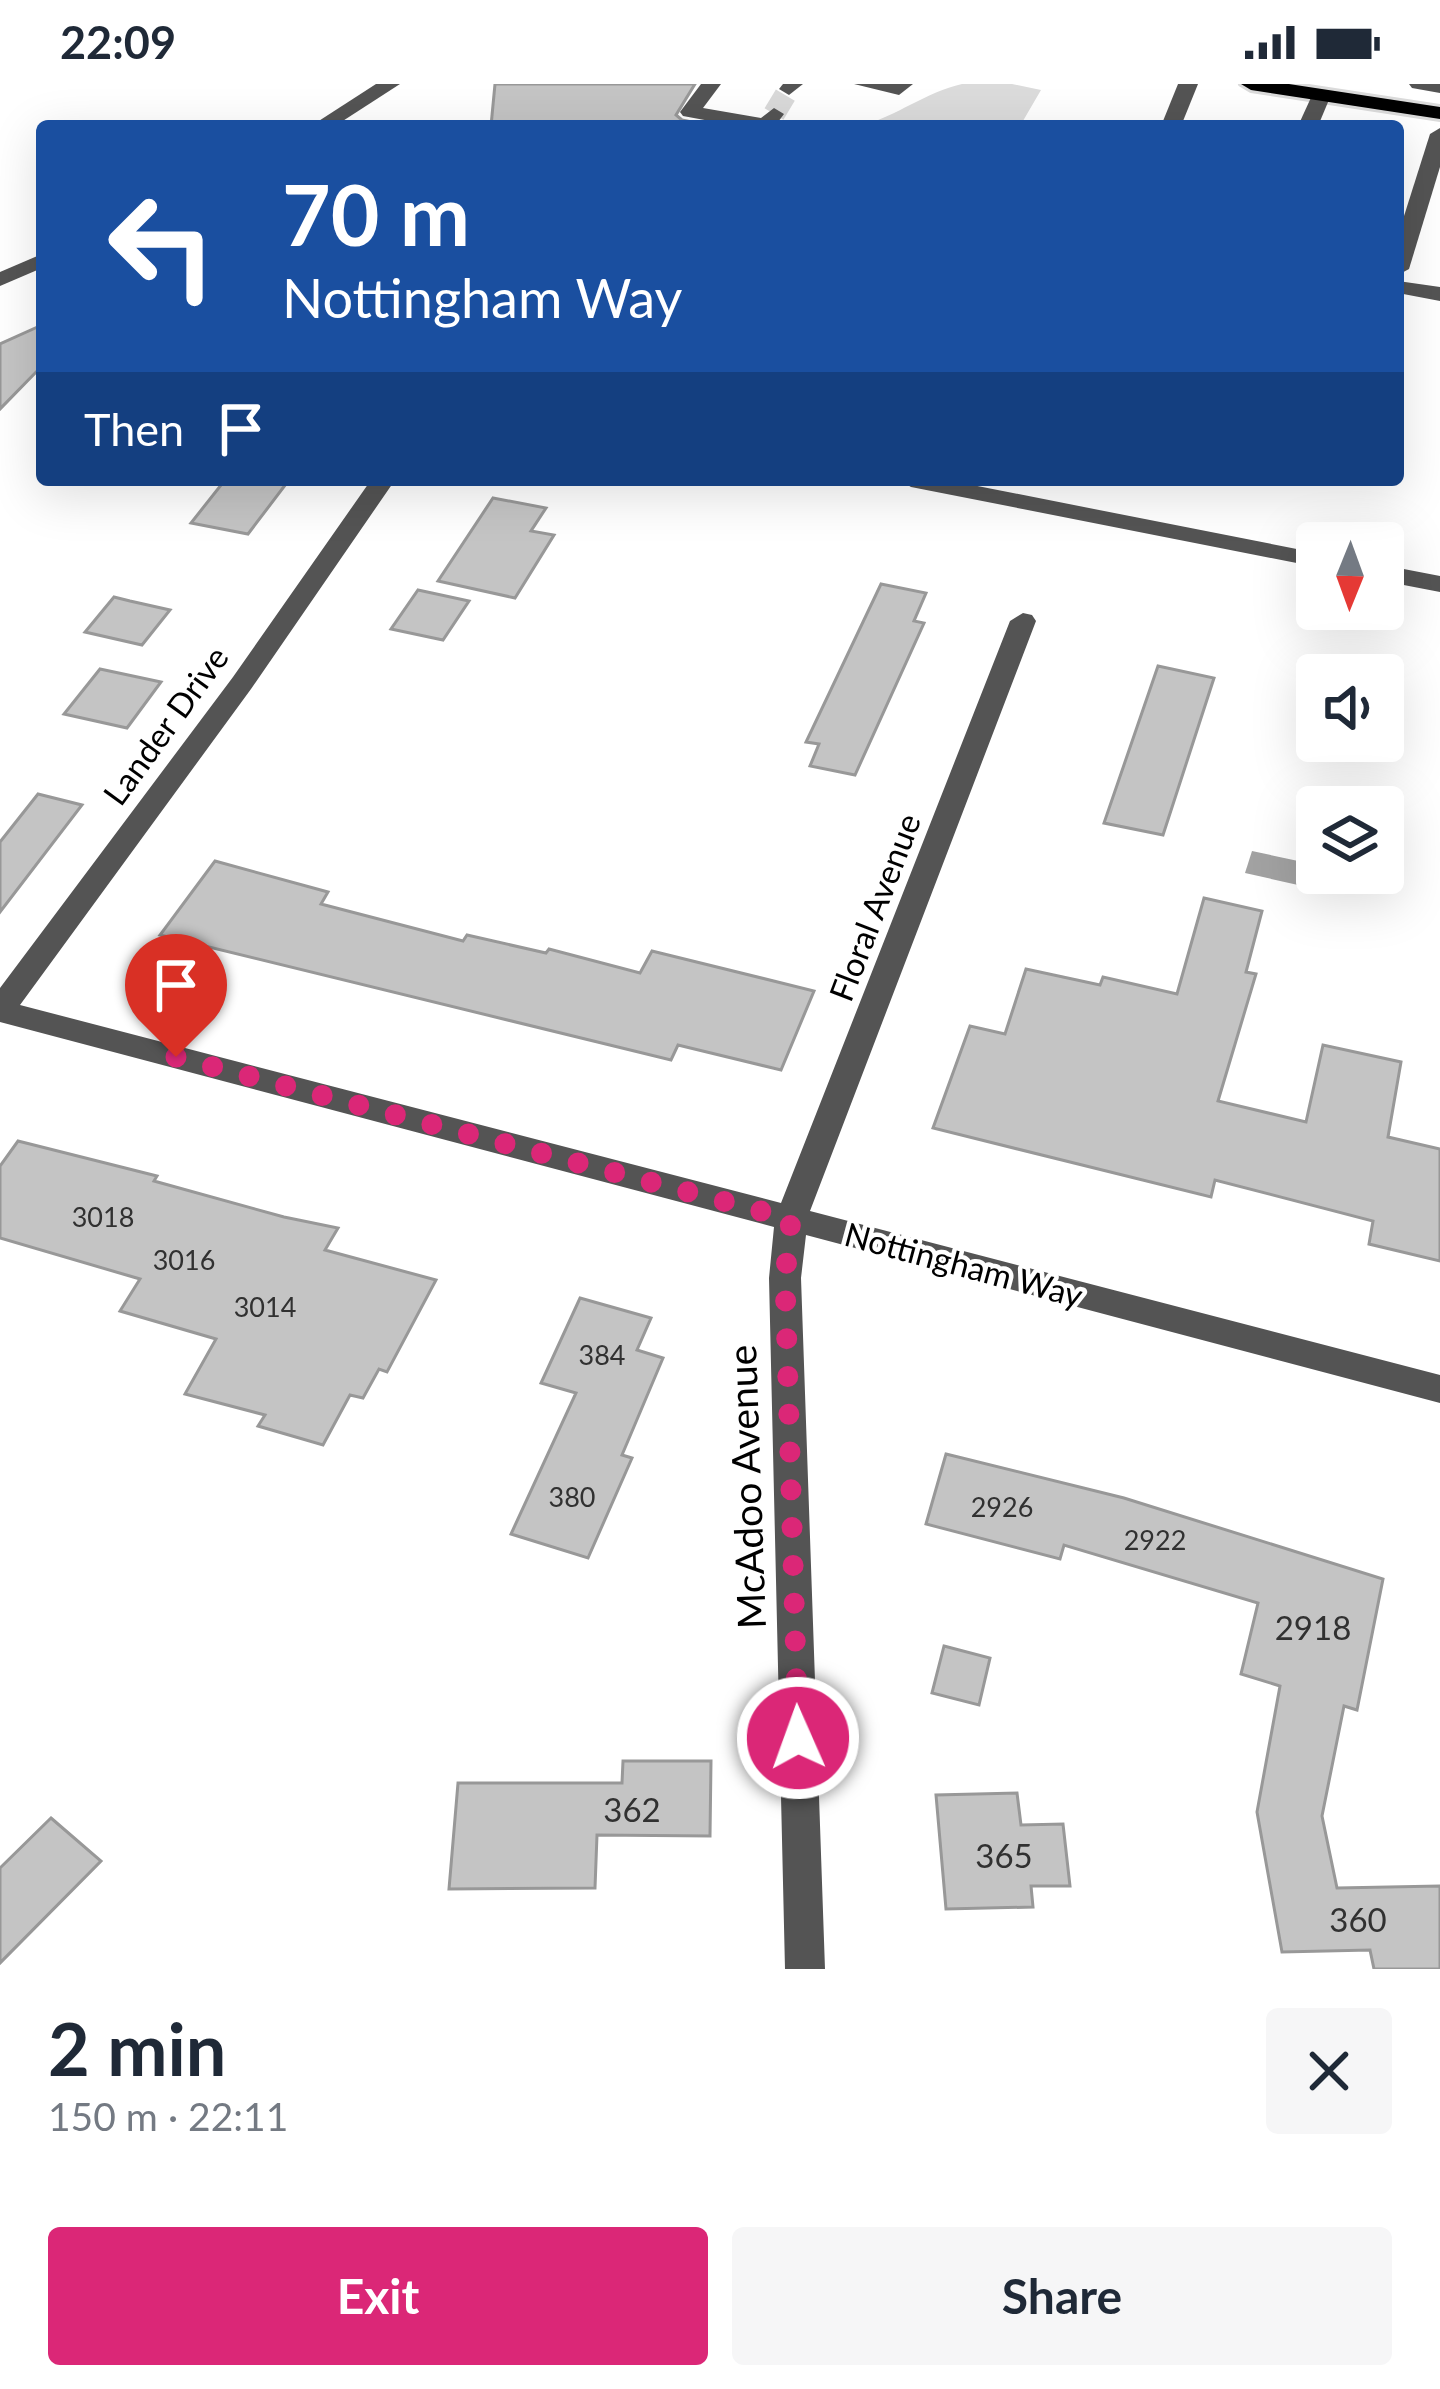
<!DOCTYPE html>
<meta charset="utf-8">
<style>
body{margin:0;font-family:Lato,sans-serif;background:#f6f6f7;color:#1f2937;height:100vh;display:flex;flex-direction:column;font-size:45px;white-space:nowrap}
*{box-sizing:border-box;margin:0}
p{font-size:39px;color:#747a83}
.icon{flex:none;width:66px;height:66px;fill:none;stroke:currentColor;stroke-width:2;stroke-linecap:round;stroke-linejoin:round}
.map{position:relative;height:1885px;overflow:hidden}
.sheet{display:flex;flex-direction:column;background:#fff;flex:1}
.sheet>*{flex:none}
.top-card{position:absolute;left:36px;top:36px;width:1368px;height:366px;border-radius:12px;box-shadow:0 12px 48px #0002;background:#1a4fa0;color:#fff;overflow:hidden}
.needle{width:78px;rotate:181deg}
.controls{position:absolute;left:1296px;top:438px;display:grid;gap:24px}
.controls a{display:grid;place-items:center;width:108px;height:108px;border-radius:12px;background:#fff;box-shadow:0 12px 48px #0002;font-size:60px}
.pin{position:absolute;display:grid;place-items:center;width:102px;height:102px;color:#fff;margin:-123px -51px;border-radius:50% 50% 50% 0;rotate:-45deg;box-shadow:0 0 12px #0007}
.pin .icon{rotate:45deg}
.me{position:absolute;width:132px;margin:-66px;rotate:358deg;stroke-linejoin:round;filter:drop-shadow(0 0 9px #0008)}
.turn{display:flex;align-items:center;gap:42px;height:252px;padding:0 48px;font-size:54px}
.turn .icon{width:156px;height:156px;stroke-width:2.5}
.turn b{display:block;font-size:84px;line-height:102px}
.then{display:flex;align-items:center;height:114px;padding:0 48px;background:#0003;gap:24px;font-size:45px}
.round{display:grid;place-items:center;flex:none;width:126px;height:126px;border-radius:12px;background:#f6f6f7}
.overview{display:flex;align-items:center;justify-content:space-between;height:204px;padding:0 48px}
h1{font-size:72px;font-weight:700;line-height:90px}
.primary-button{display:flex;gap:24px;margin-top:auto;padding:24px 48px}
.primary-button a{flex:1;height:138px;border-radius:12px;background:#db2777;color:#fff;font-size:48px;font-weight:700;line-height:138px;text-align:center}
.primary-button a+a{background:#f6f6f7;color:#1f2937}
.status{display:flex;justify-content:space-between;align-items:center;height:84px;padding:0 60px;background:#fff;direction:ltr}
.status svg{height:33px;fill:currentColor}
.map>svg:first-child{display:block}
.green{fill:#dbdbdb}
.water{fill:#a2a2a2}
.building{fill:#c4c4c4;stroke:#989898;stroke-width:3}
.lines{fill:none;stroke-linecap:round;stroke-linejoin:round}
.minor-tunnel{stroke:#d9d9d9;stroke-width:22;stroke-dasharray:22 10;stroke-linecap:butt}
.major-casing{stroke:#dbdbdb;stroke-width:6}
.minor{fill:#545454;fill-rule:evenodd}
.major{fill:#000;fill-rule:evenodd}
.route{stroke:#db2777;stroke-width:21;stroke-dasharray:0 37.8}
.labels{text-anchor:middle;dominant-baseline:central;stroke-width:9;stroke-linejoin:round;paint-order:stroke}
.number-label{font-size:27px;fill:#313131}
.street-label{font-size:33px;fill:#000;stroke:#fff}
.near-number-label{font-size:33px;fill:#313131}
.near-street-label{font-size:39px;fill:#000;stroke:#fff}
</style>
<div class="status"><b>22:09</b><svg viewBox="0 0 49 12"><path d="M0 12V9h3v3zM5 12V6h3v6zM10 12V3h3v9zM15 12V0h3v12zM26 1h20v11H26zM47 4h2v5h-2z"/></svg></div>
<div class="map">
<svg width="1440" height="1885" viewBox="0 0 1440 1885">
<rect width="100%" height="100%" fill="#fff"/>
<path class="green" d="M962 0H1012L1041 6 1020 42H861C897 32 926 8 962 0Z"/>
<path class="water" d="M1252 767 1317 781 1320 789 1316 805 1245 789Z"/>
<g class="building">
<path d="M495 0H695L676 31 682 36 712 42H491Z"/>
<path d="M42 241V282L0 325V260Z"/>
<path d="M225 396H289L248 450 191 439Z"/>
<path d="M493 414 546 424 531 447 554 451 515 514 438 497Z"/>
<path d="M881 500 926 509 914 537 924 539 855 691 810 682 819 660 806 658Z"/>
<path d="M418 506 469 517 443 556 391 545Z"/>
<path d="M114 513 130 517 170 526 142 561 85 548Z"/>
<path d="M1158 582 1214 594 1163 751 1104 739Z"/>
<path d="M100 585 161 598 127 644 64 630Z"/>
<path d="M38 710 82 721 0 828V758Z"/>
<path d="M215 777 328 808 321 820 463 857 467 851 546 869 549 865 640 889 652 867 814 907 781 986 678 961 671 976 160 851Z"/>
<path d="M1204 814 1262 827 1246 888 1256 890 1218 1017 1306 1038 1323 961 1401 978 1388 1053 1440 1065V1177L1369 1160 1373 1137 1215 1096 1211 1113 933 1044 970 942 1005 950 1026 885 1100 901 1103 893 1177 910Z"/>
<path d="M18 1057 157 1092 154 1097 284 1133 338 1144 325 1166 436 1196 387 1288 379 1285 363 1314 350 1311 323 1361 258 1342 265 1331 185 1310 216 1255 120 1227 140 1195 0 1154V1082Z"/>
<path d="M580 1214 651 1234 637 1266 663 1274 622 1371 632 1374 588 1474 511 1450 576 1309 541 1299Z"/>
<path d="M946 1370 1124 1414 1383 1495 1357 1626 1344 1622 1322 1732 1337 1804 1440 1802V1885H1374L1370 1866 1282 1868 1257 1728 1280 1602 1241 1590 1258 1519 1064 1461 1060 1475 926 1440Z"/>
<path d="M944 1562 990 1574 979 1621 932 1609Z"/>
<path d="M623 1677H711L710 1752 597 1751 595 1804 449 1805 458 1699H622Z"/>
<path d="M1017 1709 1021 1741 1063 1740 1070 1802H1031L1033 1823 946 1825 936 1711Z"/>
<path d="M51 1734 101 1777 0 1879V1784Z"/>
</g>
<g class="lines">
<path class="minor-tunnel" d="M774 30 789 5"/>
<defs>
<path id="major" d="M1241 0H1289L1440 23V35L1251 6Z"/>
</defs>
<use href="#major" class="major-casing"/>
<g class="minor">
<path d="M376 0H400L335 42H311Z"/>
<path d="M701 0H721L703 24 761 34 774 24 784 30 775 42H737L683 32 680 28Z"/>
<path d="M783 0H803L789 11 779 5Z"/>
<path d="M854 0H913L899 11Z"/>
<path d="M1178 0H1198L1181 42H1161Z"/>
<path d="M1409 0H1440V9L1412 4Z"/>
<path d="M1314 7 1331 11 1318 42H1298Z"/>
<path d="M1093 36 1108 38 1111 42H1083Z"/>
<path d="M1440 44V83L1409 185 1398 191V151L1430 50Z"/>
<path d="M42 170V184L0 202V188Z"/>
<path d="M1398 197 1440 203V217L1398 209Z"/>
<path d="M371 396H395L251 605 20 921 781 1119 1010 537 1023 529 1032 531 1036 537 810 1127 1440 1291V1319L806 1151 801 1194 825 1885H785L769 1194 774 1143 0 938V904L233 593Z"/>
<path d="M899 396H947L1317 469V483L911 403Z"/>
<path d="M1383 481 1440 492V508L1383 497Z"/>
</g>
<use href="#major" class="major"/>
</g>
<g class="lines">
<path class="route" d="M176 973 791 1135 785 1194 798 1654"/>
</g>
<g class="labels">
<g class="number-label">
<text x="103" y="1132">3018</text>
<text x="184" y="1175">3016</text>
<text x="265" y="1222">3014</text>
<text x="602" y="1270">384</text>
<text x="572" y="1412">380</text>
<text x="1002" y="1422">2926</text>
<text x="1155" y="1455">2922</text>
</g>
<g class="street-label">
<text transform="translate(165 641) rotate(-54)">Lander Drive</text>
<text transform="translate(874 823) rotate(-69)">Floral Avenue</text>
<text transform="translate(964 1180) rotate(15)">Nottingham Way</text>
</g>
<g class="near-number-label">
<text x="1313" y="1543">2918</text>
<text x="632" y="1725">362</text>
<text x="1004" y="1771">365</text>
<text x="1358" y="1835">360</text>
</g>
<g class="near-street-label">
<text transform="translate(746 1403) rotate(-92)">McAdoo Avenue</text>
</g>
</g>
</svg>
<div class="controls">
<a><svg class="needle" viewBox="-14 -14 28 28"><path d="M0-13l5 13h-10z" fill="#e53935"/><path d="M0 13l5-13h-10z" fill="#747a83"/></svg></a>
<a><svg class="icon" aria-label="sound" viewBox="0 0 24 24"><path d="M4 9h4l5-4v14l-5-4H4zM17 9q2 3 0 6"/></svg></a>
<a><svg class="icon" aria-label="layers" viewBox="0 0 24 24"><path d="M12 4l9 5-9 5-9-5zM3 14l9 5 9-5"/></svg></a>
</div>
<div class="pin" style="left:176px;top:973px;background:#d93025"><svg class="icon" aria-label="arrive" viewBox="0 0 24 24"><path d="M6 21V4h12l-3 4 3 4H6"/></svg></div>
<svg class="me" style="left:798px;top:1654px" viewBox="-20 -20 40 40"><circle r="17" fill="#db2777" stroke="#fff" stroke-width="3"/><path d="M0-11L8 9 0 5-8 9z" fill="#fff"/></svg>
<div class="top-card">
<div class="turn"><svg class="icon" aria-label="left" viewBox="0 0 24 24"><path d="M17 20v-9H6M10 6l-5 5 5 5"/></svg><div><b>70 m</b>Nottingham Way</div></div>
<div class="then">Then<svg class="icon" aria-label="arrive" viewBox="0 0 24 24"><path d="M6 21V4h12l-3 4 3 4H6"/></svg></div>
</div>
</div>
<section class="sheet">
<div class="overview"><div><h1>2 min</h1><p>150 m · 22:11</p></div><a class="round"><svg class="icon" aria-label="close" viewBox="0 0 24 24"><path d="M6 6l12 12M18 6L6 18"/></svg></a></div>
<div class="primary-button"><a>Exit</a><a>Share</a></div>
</section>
